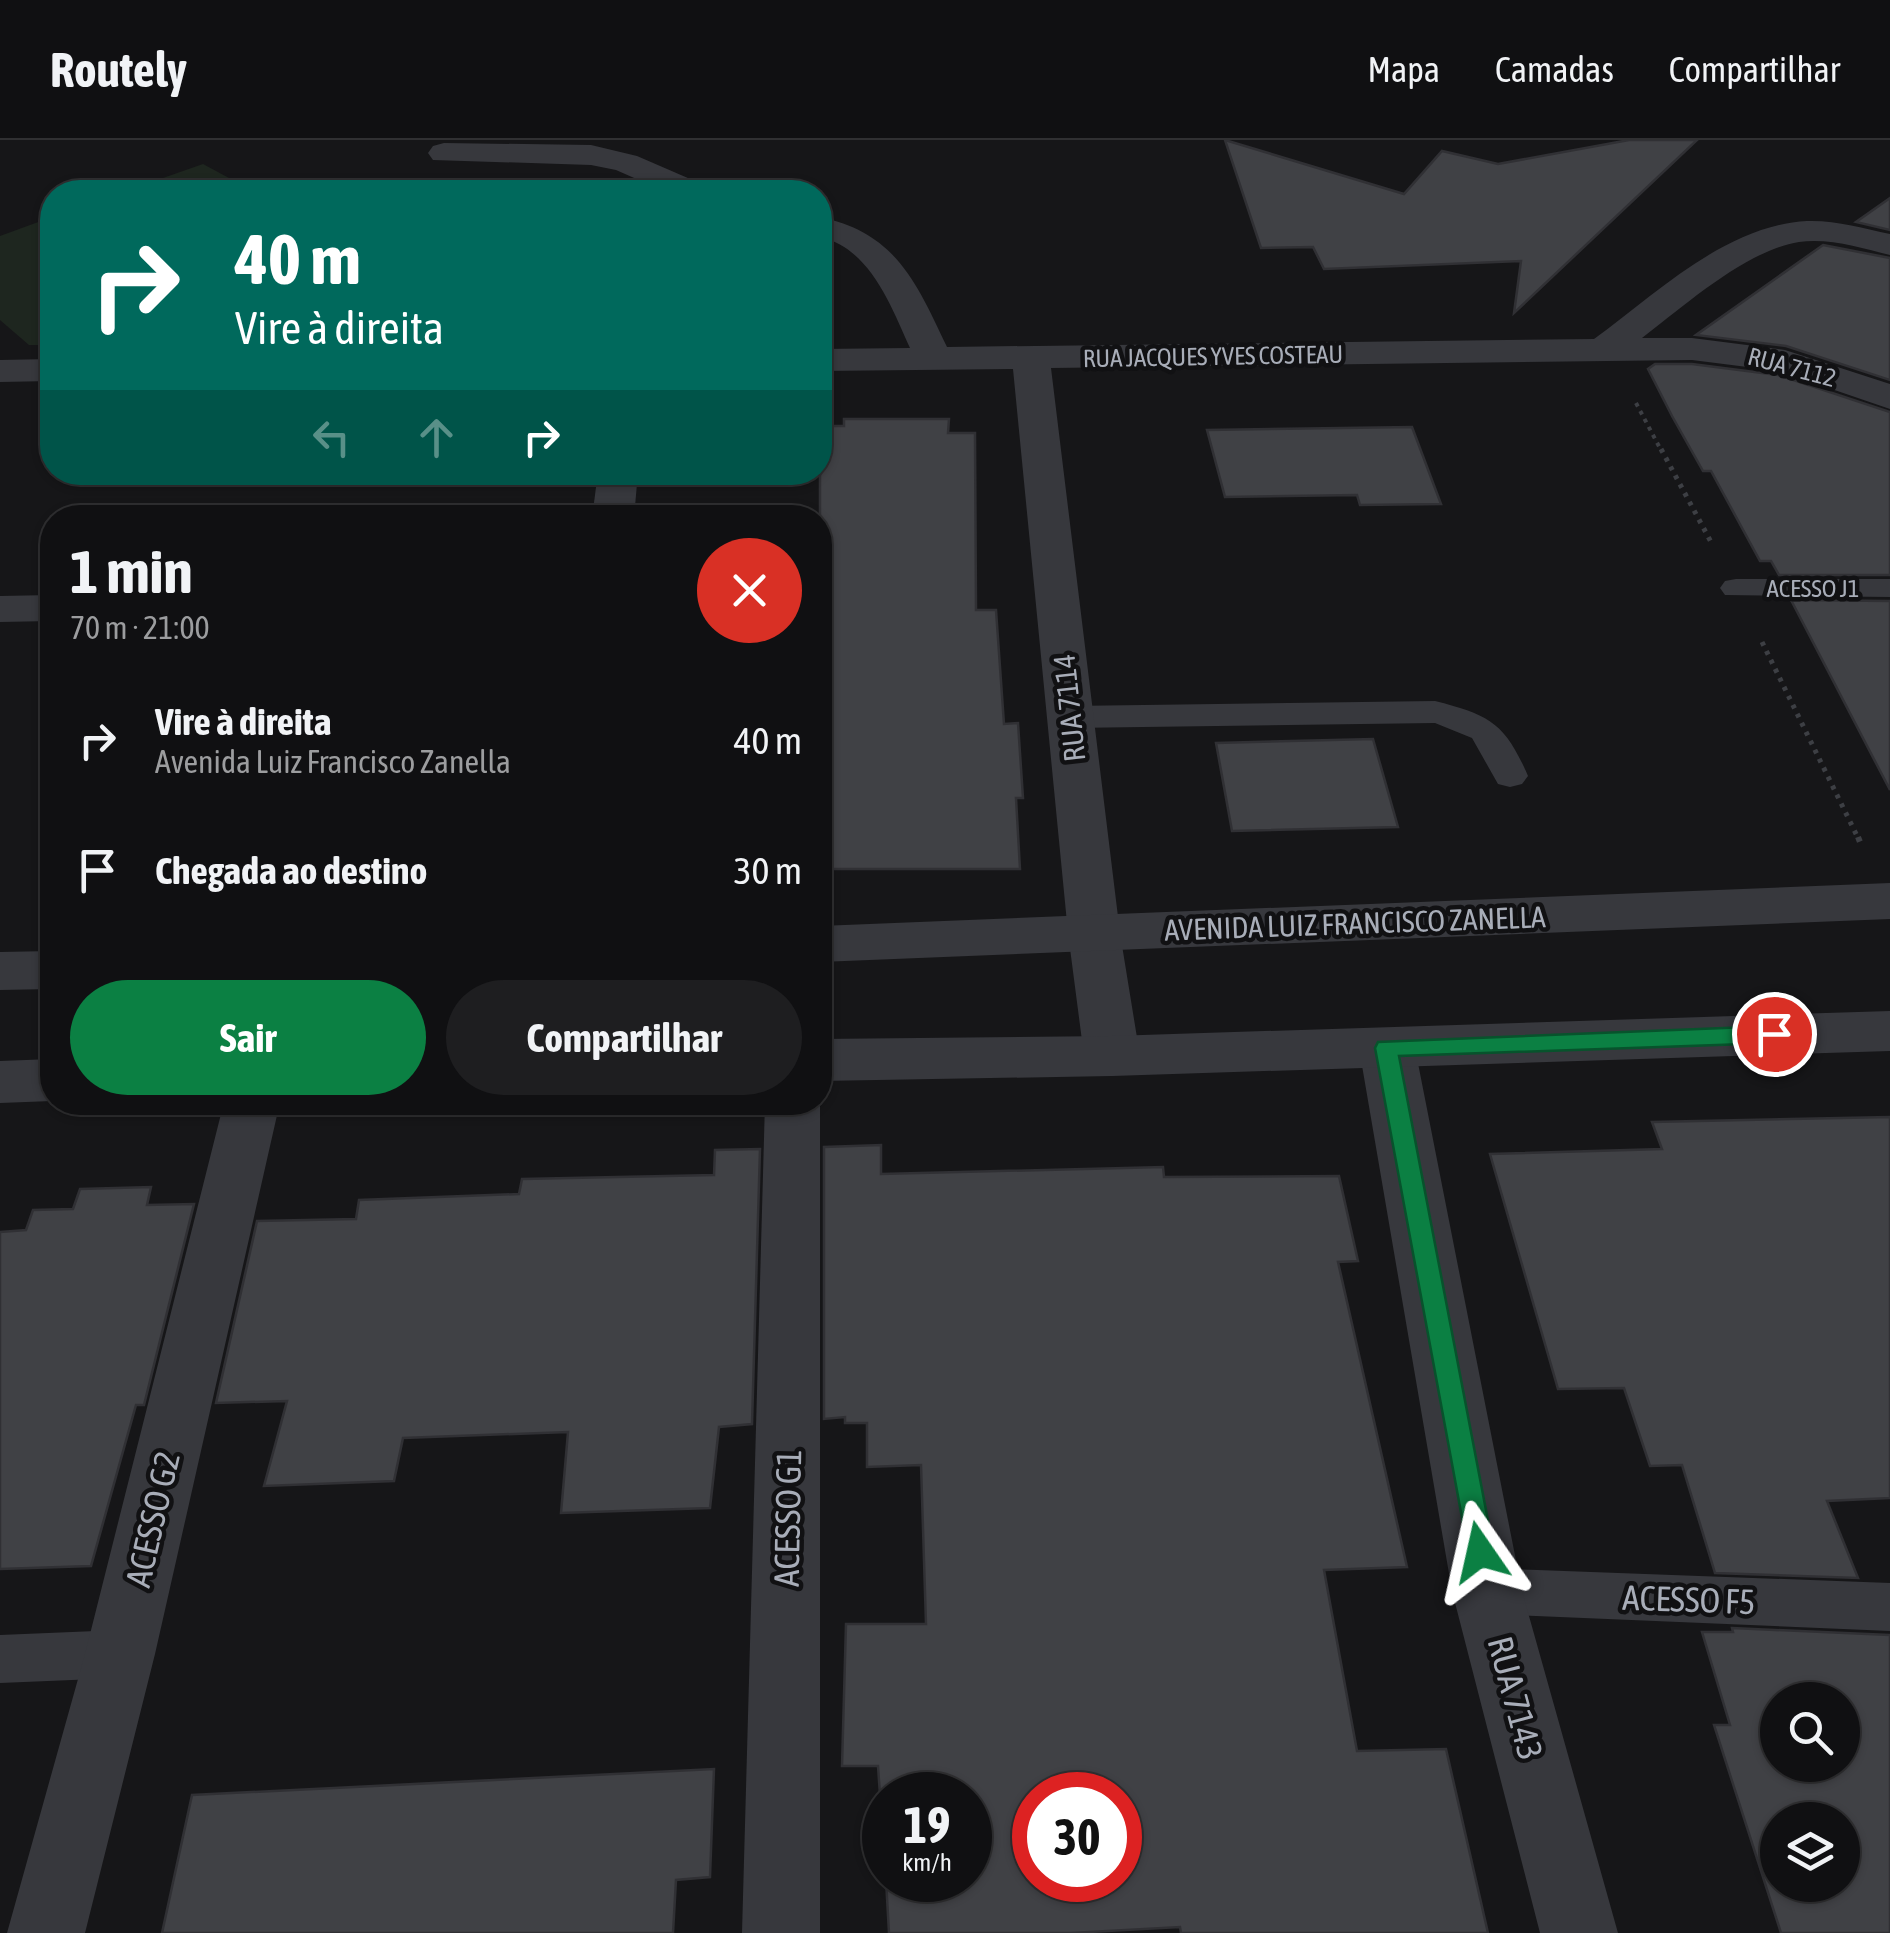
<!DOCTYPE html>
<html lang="pt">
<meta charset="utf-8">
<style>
body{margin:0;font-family:"Asap Condensed",sans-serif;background:#1e1e20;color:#f1f3f6;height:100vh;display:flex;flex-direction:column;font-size:38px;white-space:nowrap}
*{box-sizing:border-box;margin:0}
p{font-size:32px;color:#9c9d9f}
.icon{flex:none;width:55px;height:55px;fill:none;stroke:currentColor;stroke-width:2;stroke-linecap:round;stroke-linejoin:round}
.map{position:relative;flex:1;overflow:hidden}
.panel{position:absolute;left:40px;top:365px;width:792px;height:610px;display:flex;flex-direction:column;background:#101012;border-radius:40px;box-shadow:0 2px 8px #0004,0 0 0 2px #303032}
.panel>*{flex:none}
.top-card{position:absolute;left:40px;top:40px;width:792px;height:305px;border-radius:40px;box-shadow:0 2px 8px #0004,0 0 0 2px #303032;background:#00695c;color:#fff;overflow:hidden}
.fabs{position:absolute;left:1760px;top:1542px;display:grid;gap:20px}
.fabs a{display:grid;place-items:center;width:100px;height:100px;border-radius:50%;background:#101012;box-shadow:0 2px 8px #0004,0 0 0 2px #303032;font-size:50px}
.speed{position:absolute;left:862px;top:1632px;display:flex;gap:20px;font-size:50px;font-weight:700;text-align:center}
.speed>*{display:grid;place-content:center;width:130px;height:130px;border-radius:50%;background:#101012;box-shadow:0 2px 8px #0004,0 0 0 2px #303032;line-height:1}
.speed small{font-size:25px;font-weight:400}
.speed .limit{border:15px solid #d22;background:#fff;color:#111}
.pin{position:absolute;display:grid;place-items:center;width:85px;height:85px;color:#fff;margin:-42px;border:5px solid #fff;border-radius:50%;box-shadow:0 2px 10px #0007}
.me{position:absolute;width:110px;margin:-55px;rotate:349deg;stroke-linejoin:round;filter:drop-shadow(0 0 8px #0008)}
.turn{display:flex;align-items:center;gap:35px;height:210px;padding:0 30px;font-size:45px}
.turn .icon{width:130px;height:130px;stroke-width:2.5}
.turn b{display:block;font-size:70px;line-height:85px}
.lanes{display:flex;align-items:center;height:95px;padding:0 30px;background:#0003;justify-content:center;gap:50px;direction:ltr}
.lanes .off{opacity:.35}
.round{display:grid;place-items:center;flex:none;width:105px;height:105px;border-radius:52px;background:#1e1e20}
.overview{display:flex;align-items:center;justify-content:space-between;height:170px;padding:0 30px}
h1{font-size:60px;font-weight:700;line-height:75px}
.button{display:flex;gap:20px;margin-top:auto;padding:20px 30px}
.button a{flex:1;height:115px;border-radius:60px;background:#0b8043;color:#fff;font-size:40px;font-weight:700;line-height:115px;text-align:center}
.button a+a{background:#1e1e20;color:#f1f3f6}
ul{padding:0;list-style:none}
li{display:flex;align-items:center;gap:30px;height:130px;padding:0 30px}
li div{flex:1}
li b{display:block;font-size:38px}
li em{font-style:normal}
header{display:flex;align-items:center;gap:60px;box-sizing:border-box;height:140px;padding:0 50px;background:#101012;border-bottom:2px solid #303032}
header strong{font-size:48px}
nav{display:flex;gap:55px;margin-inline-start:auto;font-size:35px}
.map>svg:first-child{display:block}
.green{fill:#1e261f}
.building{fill:#404145;stroke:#303034;stroke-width:2.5;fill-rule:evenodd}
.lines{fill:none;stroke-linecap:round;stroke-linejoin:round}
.path-far2{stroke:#3d3f44;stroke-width:4;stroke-dasharray:4 5;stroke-linecap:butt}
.path-far1{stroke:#3d3f44;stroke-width:5;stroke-dasharray:4 6;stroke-linecap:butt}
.path{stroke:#3d3f44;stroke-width:6;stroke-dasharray:5 8;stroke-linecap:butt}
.service{fill:#37383d;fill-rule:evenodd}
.minor{fill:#37383d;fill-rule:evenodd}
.tertiary{fill:#37383d;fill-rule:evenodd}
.route{fill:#0b8043;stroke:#07532c;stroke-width:2.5}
.labels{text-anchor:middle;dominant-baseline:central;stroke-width:9;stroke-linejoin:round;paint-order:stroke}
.far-street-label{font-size:25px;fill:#a8adb8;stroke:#111113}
.street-label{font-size:30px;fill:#a8adb8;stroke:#111113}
.near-street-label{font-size:35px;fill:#a8adb8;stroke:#111113}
</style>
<header>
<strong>Routely</strong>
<nav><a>Mapa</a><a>Camadas</a><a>Compartilhar</a></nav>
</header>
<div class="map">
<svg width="1890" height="1793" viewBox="0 0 1890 1793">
<rect width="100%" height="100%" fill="#161618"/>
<g class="green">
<path d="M203 24 255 52H123Z"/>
<path d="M52 77V205H29L0 180V96Z"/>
</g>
<g class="building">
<path d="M1225 0 1404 54 1442 11 1498 24 1629 0H1697L1514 173 1521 121 1324 129 1313 107 1261 108Z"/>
<path d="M1890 58V90L1856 82Z"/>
<path d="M1823 105 1890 118V240L1786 206 1696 195Z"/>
<path d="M1655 224H1692L1778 235 1890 272V435H1779L1771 421H1760L1711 331H1703L1672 276 1648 229Z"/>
<path d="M844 279H949L948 293H975L976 470H996L1004 584 1018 583 1023 658H1016L1020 729H820V286H844Z"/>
<path d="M1412 287 1441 364 1360 365 1357 355 1225 357 1207 290Z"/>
<path d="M1791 460 1890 461V650Z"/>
<path d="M1373 599 1398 687 1232 691 1216 603Z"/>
<path d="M1890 977V1358L1827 1361 1858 1438 1715 1433 1682 1325 1650 1326 1624 1248 1558 1249 1490 1014 1662 1009 1652 982Z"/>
<path d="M881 1005V1034L1163 1027 1164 1037 1339 1036 1358 1121 1338 1122 1407 1427 1324 1430 1357 1611 1446 1609 1488 1793H1181L1180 1787 1071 1793H889L886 1740H970V1655H885V1728L878 1626H842L846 1484H926L921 1325 867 1327V1283H845V1277L824 1279V1007ZM1035 1655H1120V1740H1035Z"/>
<path d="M760 1009 752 1284 719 1287 710 1368 561 1373 568 1292 403 1298 394 1341 264 1346 287 1261 216 1263 257 1081 356 1079 359 1060 519 1054 522 1039 714 1035 715 1010Z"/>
<path d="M151 1047 147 1065 194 1064 144 1265H136L91 1426 0 1429V1092L26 1090 33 1070 73 1069 80 1049Z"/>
<path d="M1732 1488 1890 1495V1793H1781L1714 1585H1730L1702 1492H1733ZM1778 1560H1842V1625H1778ZM1778 1680H1842V1745H1778Z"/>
<path d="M714 1629 710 1737 676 1740 673 1793H162L192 1655Z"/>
</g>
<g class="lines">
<path class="path-far2" d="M1636 263 1662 312"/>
<g class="path-far1">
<path d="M1661 309 1711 402"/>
<path d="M1762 502 1859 700"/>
</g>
<path class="path" d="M1858 697 1860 702"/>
<g class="service">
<path d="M1736 439H1890V457L1725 455 1720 448 1725 441Z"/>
<path d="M1435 561C1490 575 1505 583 1528 636L1522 644 1510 647 1498 644 1472 598 1435 583 1070 588 1058 584 1053 577 1058 570 1070 566Z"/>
<path d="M1487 1428 1890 1443V1491L1487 1474 1469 1467 1462 1451 1469 1435Z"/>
<path d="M120 1490 138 1497 146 1514 138 1531 120 1538 0 1543V1495Z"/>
</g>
<g class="minor">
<path d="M444 3 591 5 637 16 704 45 709 52H666L616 30 591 25 433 20 428 13 433 6Z"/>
<path d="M820 77C896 93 916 142 947 207L1594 199C1656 154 1726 85 1807 81 1835 80 1863 88 1890 94V115C1861 108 1830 98 1799 102 1746 110 1683 167 1642 198H1692L1785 210 1890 244V269L1779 231 1692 220 1051 228 1120 793 1140 916 1132 930 1112 936 1092 930 1084 916 1068 793 1013 229 820 231V209L910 208C891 166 870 108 820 97Z"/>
<path d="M52 219V241L0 242V220Z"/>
<path d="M598 332H638L634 378H592Z"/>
<path d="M52 455V481L0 482V456Z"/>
<path d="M1387 888 1407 894 1415 908 1522 1451 1618 1793H1540L1452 1451 1359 908 1367 894Z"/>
<path d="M820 960V1793H742L765 962Z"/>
<path d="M224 962H280L155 1514 85 1793H7L85 1514Z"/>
</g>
<g class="tertiary">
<path d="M1890 743V779L820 822V786Z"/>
<path d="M52 811V849L0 850V812Z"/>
<path d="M1890 871V911L1112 936 820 941V899L1112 896Z"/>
<path d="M52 919V961L0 963V921Z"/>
</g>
</g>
<path class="route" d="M1774 886 1785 894 1774 903 1399 916 1494 1412 1490 1421 1480 1425 1470 1421 1375 908 1378 902Z"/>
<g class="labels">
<g class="far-street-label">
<text transform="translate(1213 216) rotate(-1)">RUA JACQUES YVES COSTEAU</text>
<text transform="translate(1792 227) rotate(15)">RUA 7112</text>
<text x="1813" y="448">ACESSO J1</text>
</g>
<g class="street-label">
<text transform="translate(1069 568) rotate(-96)">RUA 7114</text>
<text transform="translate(1355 783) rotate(-2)">AVENIDA LUIZ FRANCISCO ZANELLA</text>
</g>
<g class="near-street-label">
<text transform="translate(787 1378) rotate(-89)">ACESSO G1</text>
<text transform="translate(152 1379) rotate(-77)">ACESSO G2</text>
<text transform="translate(1689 1459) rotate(2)">ACESSO F5</text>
<text transform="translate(1516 1558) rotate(75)">RUA 7143</text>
</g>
</g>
</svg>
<div class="fabs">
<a><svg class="icon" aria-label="search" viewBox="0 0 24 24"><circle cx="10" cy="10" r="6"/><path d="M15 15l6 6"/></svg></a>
<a><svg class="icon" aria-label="layers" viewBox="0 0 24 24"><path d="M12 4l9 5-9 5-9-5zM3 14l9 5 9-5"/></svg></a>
</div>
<div class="speed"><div>19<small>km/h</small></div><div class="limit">30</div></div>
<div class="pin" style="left:1774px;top:894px;background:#d93025"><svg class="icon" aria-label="arrive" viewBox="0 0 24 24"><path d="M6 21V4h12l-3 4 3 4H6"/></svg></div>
<svg class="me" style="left:1480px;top:1412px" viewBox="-20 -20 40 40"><path d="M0-17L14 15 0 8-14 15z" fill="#0b8043" stroke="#fff" stroke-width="4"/></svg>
<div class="top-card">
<div class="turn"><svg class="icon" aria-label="right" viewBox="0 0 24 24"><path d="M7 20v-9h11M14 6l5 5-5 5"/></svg><div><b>40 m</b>Vire à direita</div></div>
<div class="lanes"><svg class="icon off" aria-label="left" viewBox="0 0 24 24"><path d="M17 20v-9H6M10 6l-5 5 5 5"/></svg><svg class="icon off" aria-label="ahead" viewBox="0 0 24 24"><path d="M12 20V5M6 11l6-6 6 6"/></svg><svg class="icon" aria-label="right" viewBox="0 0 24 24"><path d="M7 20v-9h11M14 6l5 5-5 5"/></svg></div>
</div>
<section class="panel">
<div class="overview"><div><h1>1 min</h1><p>70 m · 21:00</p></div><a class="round" style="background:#d93025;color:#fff"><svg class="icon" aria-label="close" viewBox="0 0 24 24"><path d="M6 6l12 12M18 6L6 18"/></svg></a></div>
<ul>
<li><svg class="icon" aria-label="right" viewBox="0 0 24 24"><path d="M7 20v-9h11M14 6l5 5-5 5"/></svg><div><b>Vire à direita</b><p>Avenida Luiz Francisco Zanella</p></div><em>40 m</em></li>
<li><svg class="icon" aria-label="arrive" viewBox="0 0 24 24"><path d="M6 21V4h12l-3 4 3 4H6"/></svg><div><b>Chegada ao destino</b></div><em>30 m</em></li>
</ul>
<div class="button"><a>Sair</a><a>Compartilhar</a></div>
</section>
</div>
